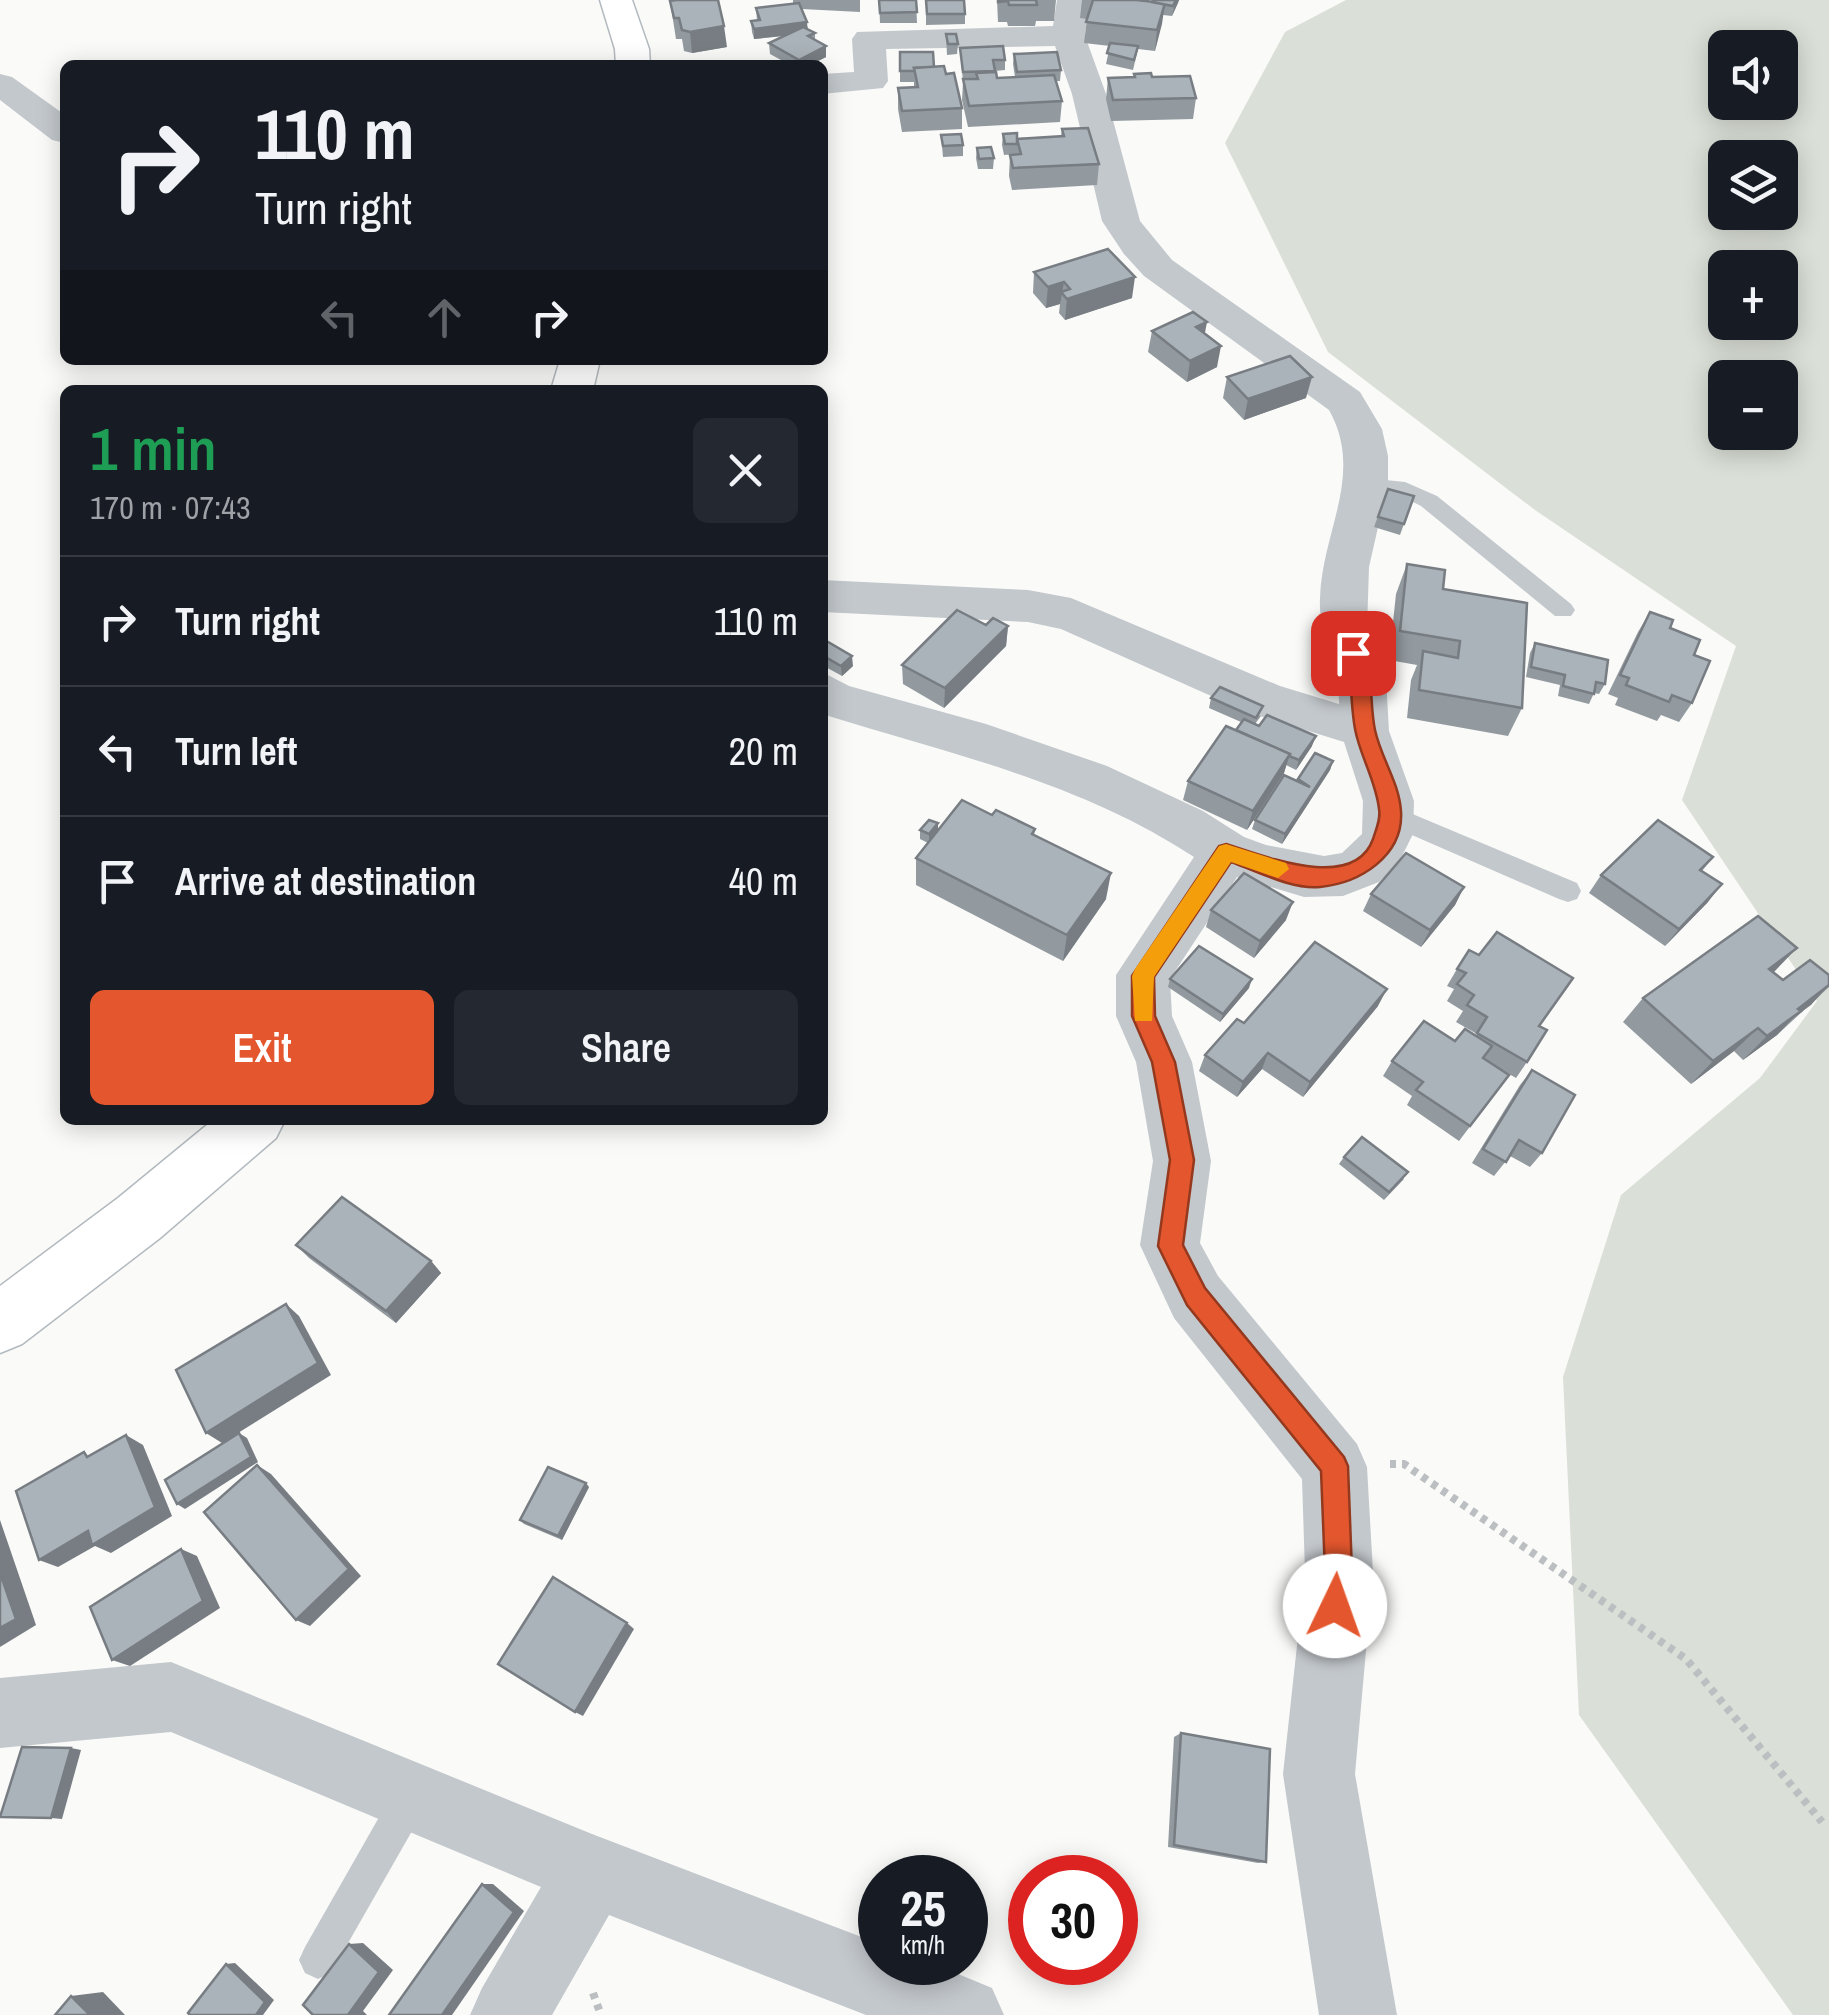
<!DOCTYPE html>
<meta charset="utf-8">
<style>
body{margin:0;font-family:"Archivo Narrow",sans-serif;background:#242831;color:#f1f3f6;height:100vh;display:flex;flex-direction:column;font-size:38px;white-space:nowrap}
*{box-sizing:border-box;margin:0}
p{font-size:32px;color:#9ea1a6}
.icon{flex:none;width:55px;height:55px;fill:none;stroke:currentColor;stroke-width:2;stroke-linecap:round;stroke-linejoin:round}
.map{position:relative;flex:1;overflow:hidden}
.drawer{position:absolute;left:60px;top:385px;width:768px;height:740px;display:flex;flex-direction:column;background:#171b24;border-radius:15px;box-shadow:0 5px 25px #0003}
.drawer>*{flex:none}
.banner{position:absolute;left:60px;top:60px;width:768px;height:305px;border-radius:15px;box-shadow:0 5px 25px #0003;background:#171b24;color:#f1f3f6;overflow:hidden}
.tools{position:absolute;left:1708px;top:30px;display:grid;gap:20px}
.tools a{display:grid;place-items:center;width:90px;height:90px;border-radius:15px;background:#171b24;box-shadow:0 5px 25px #0003;font-size:50px}
.speed{position:absolute;left:858px;top:1855px;display:flex;gap:20px;font-size:50px;font-weight:700;text-align:center}
.speed>*{display:grid;place-content:center;width:130px;height:130px;border-radius:50%;background:#171b24;box-shadow:0 5px 25px #0003;line-height:1}
.speed small{font-size:25px;font-weight:400}
.speed .limit{border:15px solid #d22;background:#fff;color:#111}
.pin{position:absolute;display:grid;place-items:center;width:85px;height:85px;color:#fff;margin:-42px;border-radius:20px;box-shadow:0 5px 15px #0006}
.me{position:absolute;width:110px;margin:-55px;rotate:3deg;stroke-linejoin:round;filter:drop-shadow(0 0 8px #0008)}
.turn{display:flex;align-items:center;gap:35px;height:210px;padding:0 30px;font-size:45px}
.turn .icon{width:130px;height:130px;stroke-width:2.5}
.turn b{display:block;font-size:70px;line-height:85px}
.lanes{display:flex;align-items:center;height:95px;padding:0 30px;background:#0003;justify-content:center;gap:50px;direction:ltr}
.lanes .off{opacity:.35}
.round{display:grid;place-items:center;flex:none;width:105px;height:105px;border-radius:15px;background:#242831}
.summary{display:flex;align-items:center;justify-content:space-between;height:170px;padding:0 30px}
h1{font-size:60px;font-weight:600;line-height:75px;color:#1e9e55}
.cta{display:flex;gap:20px;margin-top:auto;padding:20px 30px}
.cta a{flex:1;height:115px;border-radius:15px;background:#e4572e;color:#fff;font-size:40px;font-weight:600;line-height:115px;text-align:center}
.cta a+a{background:#242831;color:#f1f3f6}
ul{padding:0;list-style:none}
li{display:flex;align-items:center;gap:30px;height:130px;padding:0 30px;border-top:2px solid #363941}
li div{flex:1}
li b{display:block;font-size:38px}
li em{font-style:normal}
.map>svg:first-child{display:block}
.green{fill:#dadfd7;fill-rule:evenodd}
.lines{fill:none;stroke-linecap:round;stroke-linejoin:round}
.secondary-casing{stroke:#b3babf;stroke-width:3}
.path{stroke:#bbbfc2;stroke-width:8;stroke-dasharray:6 6;stroke-linecap:butt}
.service{fill:#c3c8cc;fill-rule:evenodd}
.minor{fill:#c3c8cc;fill-rule:evenodd}
.secondary{fill:#fff;fill-rule:evenodd}
.wall{fill:#929a9f}
.shaded-wall{fill:#777d82}
.building{fill:#aab3b9;stroke:#777d82;stroke-width:2.5}
.route{fill:#e4572e;stroke:#94391e;stroke-width:2.5}
.slow{fill:#f59e0b}
</style>
<div class="map">
<svg width="1829" height="2015" viewBox="0 0 1829 2015">
<rect width="100%" height="100%" fill="#fafaf8"/>
<path class="green" d="M1346 0H1829V2015H1793L1579 1715 1563 1377 1621 1195 1760 1078 1817 1001 1682 800 1736 646 1535 510 1328 352 1225 143 1285 32ZM1725 48H1780V102H1725ZM1725 158H1780V212H1725ZM1725 268H1780V322H1725ZM1725 378H1780V432H1725Z"/>
<g class="lines">
<defs>
<g id="secondary">
<path d="M600 0H632L649 49 650 65H616L615 49Z"/>
<path d="M560 360H600L593 390H551Z"/>
<path d="M213 1120H285L276 1138 160 1238 22 1344 0 1353V1286L118 1198Z"/>
</g>
</defs>
<use href="#secondary" class="secondary-casing"/>
<g class="path">
<path d="M1390 1464H1404L1686 1659 1822 1822"/>
<path d="M593 1993 601 2015"/>
</g>
<g class="service">
<path d="M1366 478 1405 482 1437 496 1571 604 1575 610 1571 616H1555L1421 506 1401 496 1358 490 1355 485 1358 480Z"/>
<path d="M1391 805 1577 883 1581 891 1577 899 1568 902 1559 899 1382 822 1378 815 1382 808Z"/>
<path d="M411 1779 424 1784 429 1797 424 1810 331 1973 318 1979 305 1973 299 1960 305 1947 398 1784Z"/>
</g>
<g class="minor">
<path d="M1057 0H1089L1085 36 1106 94 1140 221 1172 260 1360 392 1382 429 1388 456V483L1369 567 1367 628 1386 678 1389 731 1414 801 1413 834 1398 864 1379 882 1343 896 1304 897 1237 877 1170 979 1172 1016 1192 1062 1211 1161 1200 1243 1218 1276 1357 1444 1367 1467 1373 1572 1355 1774 1397 2015H1319L1283 1774 1305 1572 1302 1479 1174 1318 1140 1245 1153 1161 1136 1062 1116 1016V975L1194 857C1080 782 951 754 822 714V672L849 686 986 724 1107 766 1203 811 1244 837 1266 845 1324 856 1342 853 1362 834 1363 801 1344 742 1247 712 1061 629 1028 622 822 612V580L1028 590 1071 598 1280 686 1339 704C1340 666 1318 636 1320 598 1322 531 1365 474 1329 410L1144 276 1124 254 1102 221 1072 94 1055 46 886 49 888 81 883 88 822 94V74L854 72 852 39 857 32 1053 26Z"/>
<path d="M0 74 12 77 65 115V143L52 140 0 100Z"/>
<path d="M171 1662 592 1834 880 1944V1962H929L992 1988 1004 2015H866L609 1915 552 2015H470L482 1988 541 1887 171 1732 0 1748V1678Z"/>
</g>
<use href="#secondary" class="secondary"/>
</g>
<g class="wall">
<path d="M793 0H860V12L802 9 808 29 815 33V40L826 46V57L810 65H790L770 54 769 43 785 36 754 39 752 32 751 21H757L756 8 793 3Z"/>
<path d="M879 0H916L917 23H880Z"/>
<path d="M926 0 965 14V24L926 25Z"/>
<path d="M997 0H1056L1054 21H1036L1035 26H1008L1007 22H998Z"/>
<path d="M1082 0H1148L1152 2 1153 0H1179L1172 16 1163 15 1155 51 1138 49 1133 70 1106 64 1110 46 1084 43 1087 19 1080 18Z"/>
<path d="M670 1 727 47 692 53 684 51 682 39H676Z"/>
<path d="M946 34 958 44 957 54 947 55Z"/>
<path d="M960 48 1005 60V70L995 71 997 78 1015 77 1013 64 1014 54 1061 70 1060 81H1056L1062 101 1060 122 968 127 962 100 963 82Z"/>
<path d="M900 52 946 74 962 108V129L902 132 898 109V88L914 87V82H900Z"/>
<path d="M1134 74 1152 77 1196 98 1193 119 1111 121 1106 99 1108 78 1134 77Z"/>
<path d="M1062 129 1099 164 1097 185 1012 190 1009 176 1010 155 1016 154 1004 155 1002 145 1003 134 1018 138 1061 136Z"/>
<path d="M941 135 963 145V156L943 157Z"/>
<path d="M977 148 994 158 993 169H978L976 158Z"/>
<path d="M1034 272 1132 298 1065 320 1059 313 1060 304 1046 308 1033 293Z"/>
<path d="M1152 331 1217 367 1187 382 1148 352Z"/>
<path d="M1227 377 1306 398 1244 420 1223 398Z"/>
<path d="M1388 489 1414 496 1400 535 1374 527Z"/>
<path d="M1407 564 1443 589 1522 708 1508 736 1407 718 1411 680 1417 665 1389 660 1396 594Z"/>
<path d="M1650 612 1670 628 1694 655 1692 703 1679 722 1661 715 1657 721 1615 705 1618 698 1608 694 1638 632Z"/>
<path d="M986 625 1008 626 1006 646 944 708 903 684 902 665Z"/>
<path d="M822 640 853 666 842 676 822 665Z"/>
<path d="M1535 643 1605 684 1599 694 1594 693 1589 704 1558 696 1560 685 1526 677 1530 653Z"/>
<path d="M1211 698 1261 716 1255 724 1312 746 1296 770 1286 765 1284 773 1247 830 1183 800 1188 781 1236 730 1241 722 1209 708Z"/>
<path d="M1315 753 1333 761 1330 770 1282 844 1252 829 1255 820 1297 781Z"/>
<path d="M992 815 1035 829 1034 835 1106 899 1063 961 916 885V858L928 843 920 839V830L938 823V831Z"/>
<path d="M1713 857 1702 871 1708 902 1665 946 1589 893 1601 875Z"/>
<path d="M1464 887 1455 905 1421 947 1363 911 1371 894Z"/>
<path d="M1211 910 1286 920 1254 958 1206 927Z"/>
<path d="M1479 955 1539 1026 1527 1062 1516 1078 1490 1063 1509 1075 1459 1141 1407 1105 1412 1096 1383 1076 1392 1061 1475 1036 1477 1034 1456 1022 1463 1011 1447 1001 1454 989 1447 986 1457 969Z"/>
<path d="M1774 972 1783 980 1829 975V987L1777 1035 1743 1060 1734 1051 1691 1084 1623 1022 1643 998Z"/>
<path d="M1170 979 1249 988 1220 1022 1168 987Z"/>
<path d="M1378 1006 1303 1097 1262 1069 1237 1097 1199 1071 1205 1055 1244 1023Z"/>
<path d="M1532 1070 1542 1153 1530 1167 1510 1156 1494 1176 1472 1163 1520 1085Z"/>
<path d="M1344 1157 1404 1179 1384 1200 1339 1164Z"/>
<path d="M296 1245 431 1261 441 1273 396 1323 309 1258Z"/>
<path d="M589 1487 562 1540 524 1524 520 1520Z"/>
<path d="M1181 1733 1266 1862 1258 1863 1168 1847 1174 1737Z"/>
</g>
<g class="shaded-wall">
<path d="M1176 0H1179L1178 3 1172 16Z"/>
<path d="M1165 3 1162 24 1155 51 1157 30Z"/>
<path d="M807 22 808 33 754 39V29Z"/>
<path d="M724 26 727 47 692 53 690 32Z"/>
<path d="M826 46V57L810 65H800L799 60Z"/>
<path d="M1135 277 1132 298 1065 320 1067 299Z"/>
<path d="M1064 282 1060 304 1046 308 1048 287Z"/>
<path d="M1207 322 1203 343 1196 327Z"/>
<path d="M1221 346 1217 367 1187 382 1190 361Z"/>
<path d="M1312 377 1306 398 1244 420 1248 399Z"/>
<path d="M1008 626 1006 646 944 708 945 688Z"/>
<path d="M852 656 853 666 842 676 841 666Z"/>
<path d="M1316 736 1312 746 1296 770 1299 760Z"/>
<path d="M1290 754 1284 773 1247 830 1253 811Z"/>
<path d="M1333 761 1330 770 1282 844 1285 834Z"/>
<path d="M938 823V833L929 843V834Z"/>
<path d="M1111 873 1106 899 1063 961 1067 935Z"/>
<path d="M1722 884 1708 902 1665 946 1679 929Z"/>
<path d="M1464 887 1455 905 1421 947 1430 930Z"/>
<path d="M1293 902 1286 920 1254 958 1260 941Z"/>
<path d="M1797 948 1773 973 1769 969Z"/>
<path d="M1252 979 1249 988 1220 1022 1223 1014Z"/>
<path d="M1829 985 1811 1005 1793 1018 1777 1035 1743 1060 1767 1036Z"/>
<path d="M1387 989 1378 1006 1303 1097 1310 1082Z"/>
<path d="M1758 1028 1734 1051 1691 1084 1713 1061Z"/>
<path d="M1268 1053 1262 1069 1237 1097 1243 1082Z"/>
<path d="M431 1261 441 1273 396 1323 386 1311Z"/>
<path d="M286 1304 299 1316 331 1375 222 1443 206 1433Z"/>
<path d="M239 1433 247 1438 258 1462 185 1509 177 1504Z"/>
<path d="M126 1435 143 1445 172 1516 111 1553 95 1546 58 1567 39 1560Z"/>
<path d="M257 1465 271 1474 361 1576 310 1626 296 1620Z"/>
<path d="M586 1483 589 1487 562 1540 558 1536Z"/>
<path d="M0 1520 36 1625 0 1647Z"/>
<path d="M181 1549 197 1556 220 1608 130 1666 112 1660Z"/>
<path d="M627 1623 634 1629 583 1716 575 1712Z"/>
<path d="M71 1748 81 1750 62 1819 51 1818Z"/>
<path d="M482 1884H493L524 1911 452 2015H442Z"/>
<path d="M363 1943 393 1970 363 2011 367 2015H348L349 1944Z"/>
<path d="M235 1963 274 2000 263 2015H256L226 1964Z"/>
<path d="M103 1992 125 2015H90L71 1996Z"/>
</g>
<g class="building">
<path d="M676 0H718L724 26 690 32 682 30 679 18H674L670 1Z"/>
<path d="M879 0H916L917 12 880 13Z"/>
<path d="M926 0H964L965 14H927Z"/>
<path d="M998 0H1036L1037 5H1009L1008 1 998 2Z"/>
<path d="M1093 0H1136L1165 3 1157 30 1086 22Z"/>
<path d="M1153 0H1176L1173 6 1152 2Z"/>
<path d="M799 3 807 22 754 29 751 21 760 20 756 8Z"/>
<path d="M803 27 815 33 808 36 826 46 799 60 769 43Z"/>
<path d="M946 34H956L958 44H948Z"/>
<path d="M1110 43 1138 46 1134 60 1107 53Z"/>
<path d="M1003 46 1005 60H993L995 71 963 72 960 48Z"/>
<path d="M900 52H933L934 67 914 68 915 71H900Z"/>
<path d="M1057 52 1061 70 1017 72 1014 54Z"/>
<path d="M944 66 946 74 954 73 962 108 902 111 898 88 918 87 914 68Z"/>
<path d="M996 72 997 78 1054 75 1062 101 969 106 963 79H978L976 73Z"/>
<path d="M1151 73 1152 77 1190 76 1196 98 1113 100 1108 78 1135 77 1134 74Z"/>
<path d="M1088 128 1099 164 1013 168 1010 155 1021 154 1017 139 1064 136 1062 129Z"/>
<path d="M1017 133V144H1005L1003 134Z"/>
<path d="M961 134 963 145 943 146 941 135Z"/>
<path d="M991 147 994 158 979 159 977 148Z"/>
<path d="M1108 249 1135 277 1067 299 1061 292 1070 289 1064 282 1048 287 1034 272Z"/>
<path d="M1193 312 1207 322 1196 327 1221 346 1190 361 1152 331Z"/>
<path d="M1290 356 1312 377 1248 399 1227 377Z"/>
<path d="M1388 489 1414 496 1404 524 1378 517Z"/>
<path d="M1407 564 1445 570 1443 589 1527 603 1522 708 1419 690 1423 651 1458 658 1460 641 1400 631Z"/>
<path d="M957 610 986 625 993 618 1008 626 945 688 902 665Z"/>
<path d="M1650 612 1673 620 1670 628 1700 640 1694 655 1710 661 1692 703 1672 695 1669 702 1626 685 1629 678 1620 675Z"/>
<path d="M823 639 852 656 841 666 822 655Z"/>
<path d="M1535 643 1608 660 1605 684 1596 682 1594 694 1563 686 1565 675 1531 667Z"/>
<path d="M1220 687 1263 706 1256 718 1211 698Z"/>
<path d="M1267 715 1316 736 1299 760 1289 756 1290 754 1236 730 1244 719 1259 726Z"/>
<path d="M1226 726 1290 754 1253 811 1188 781Z"/>
<path d="M1315 753 1333 761 1285 834 1255 820 1284 775 1310 787 1298 779Z"/>
<path d="M962 800 992 815 996 810 1035 829 1032 834 1111 873 1067 935 916 858Z"/>
<path d="M929 820 938 823 929 834 920 830Z"/>
<path d="M1658 820 1713 857 1700 870 1722 884 1679 929 1601 875Z"/>
<path d="M1406 853 1464 887 1430 930 1371 894Z"/>
<path d="M1244 873 1293 902 1260 941 1211 910Z"/>
<path d="M1758 916 1797 948 1769 969 1783 980 1810 960 1829 975V985L1798 1009 1801 1011 1767 1036 1758 1028 1713 1061 1643 998Z"/>
<path d="M1497 932 1573 978 1539 1026 1547 1030 1527 1062 1477 1033 1487 1017 1467 1005 1474 995 1457 984 1466 973 1457 969 1469 950 1479 955Z"/>
<path d="M1315 942 1387 989 1310 1082 1268 1053 1243 1082 1205 1055 1237 1019 1244 1023Z"/>
<path d="M1199 946 1252 979 1223 1014 1170 979Z"/>
<path d="M1424 1021 1455 1041 1465 1029 1492 1046 1483 1058 1509 1075 1470 1126 1416 1090 1423 1082 1392 1061Z"/>
<path d="M1532 1070 1575 1095 1542 1153 1519 1140 1506 1162 1483 1149Z"/>
<path d="M1362 1137 1408 1172 1389 1192 1344 1157Z"/>
<path d="M342 1197 431 1261 386 1311 296 1245Z"/>
<path d="M286 1304 318 1363 206 1433 176 1370Z"/>
<path d="M239 1433 251 1457 177 1504 165 1480Z"/>
<path d="M126 1435 155 1507 92 1545 88 1531 39 1560 16 1491 84 1452 87 1457Z"/>
<path d="M257 1465 349 1569 296 1620 204 1512Z"/>
<path d="M548 1467 586 1483 558 1536 520 1520Z"/>
<path d="M181 1549 203 1601 112 1660 90 1607Z"/>
<path d="M0 1573 16 1619 0 1628Z"/>
<path d="M553 1577 627 1623 575 1712 498 1664Z"/>
<path d="M1181 1733 1270 1749 1266 1862 1174 1845Z"/>
<path d="M22 1747 71 1748 51 1818 0 1817Z"/>
<path d="M482 1884 514 1912 442 2015H389Z"/>
<path d="M349 1944 379 1972 348 2015H313L303 2005Z"/>
<path d="M226 1964 265 2002 256 2015H190L188 2013Z"/>
<path d="M71 1996 90 2015H55Z"/>
</g>
<path class="route" d="M1353 646 1360 648C1375 676 1369 701 1375 730 1381 758 1399 782 1401 811 1404 856 1360 883 1320 887 1292 890 1257 871 1231 862L1154 977 1155 1016 1175 1062 1194 1160 1183 1245 1205 1288 1344 1457 1348 1466 1352 1572 1345 1616 1335 1620 1325 1616 1321 1606 1325 1572 1321 1471 1187 1305 1158 1246 1170 1160 1152 1062 1132 1016V976L1219 846 1226 844C1262 855 1354 893 1373 839 1376 829 1381 819 1379 809 1376 781 1360 756 1355 729 1350 702 1353 679 1344 653Z"/>
<path class="slow" d="M1226 844 1286 863 1289 869 1278 878 1231 862 1154 977 1152 1021H1135L1132 976 1135 969 1219 846Z"/>
</svg>
<div class="tools">
<a><svg class="icon" aria-label="sound" viewBox="0 0 24 24"><path d="M4 9h4l5-4v14l-5-4H4zM17 9q2 3 0 6"/></svg></a>
<a><svg class="icon" aria-label="layers" viewBox="0 0 24 24"><path d="M12 4l9 5-9 5-9-5zM3 14l9 5 9-5"/></svg></a>
<a>+</a>
<a>−</a>
</div>
<div class="speed"><div>25<small>km/h</small></div><div class="limit">30</div></div>
<div class="pin" style="left:1353px;top:653px;background:#d93025"><svg class="icon" aria-label="arrive" viewBox="0 0 24 24"><path d="M6 21V4h12l-3 4 3 4H6"/></svg></div>
<svg class="me" style="left:1335px;top:1606px" viewBox="-20 -20 40 40"><circle r="19" fill="#fff"/><path d="M0-13L10 11 0 6-10 11z" fill="#e4572e"/></svg>
<div class="banner">
<div class="turn"><svg class="icon" aria-label="right" viewBox="0 0 24 24"><path d="M7 20v-9h11M14 6l5 5-5 5"/></svg><div><b>110 m</b>Turn right</div></div>
<div class="lanes"><svg class="icon off" aria-label="left" viewBox="0 0 24 24"><path d="M17 20v-9H6M10 6l-5 5 5 5"/></svg><svg class="icon off" aria-label="ahead" viewBox="0 0 24 24"><path d="M12 20V5M6 11l6-6 6 6"/></svg><svg class="icon" aria-label="right" viewBox="0 0 24 24"><path d="M7 20v-9h11M14 6l5 5-5 5"/></svg></div>
</div>
<section class="drawer">
<div class="summary"><div><h1>1 min</h1><p>170 m · 07:43</p></div><a class="round"><svg class="icon" aria-label="close" viewBox="0 0 24 24"><path d="M6 6l12 12M18 6L6 18"/></svg></a></div>
<ul>
<li><svg class="icon" aria-label="right" viewBox="0 0 24 24"><path d="M7 20v-9h11M14 6l5 5-5 5"/></svg><div><b>Turn right</b></div><em>110 m</em></li>
<li><svg class="icon" aria-label="left" viewBox="0 0 24 24"><path d="M17 20v-9H6M10 6l-5 5 5 5"/></svg><div><b>Turn left</b></div><em>20 m</em></li>
<li><svg class="icon" aria-label="arrive" viewBox="0 0 24 24"><path d="M6 21V4h12l-3 4 3 4H6"/></svg><div><b>Arrive at destination</b></div><em>40 m</em></li>
</ul>
<div class="cta"><a>Exit</a><a>Share</a></div>
</section>
</div>
